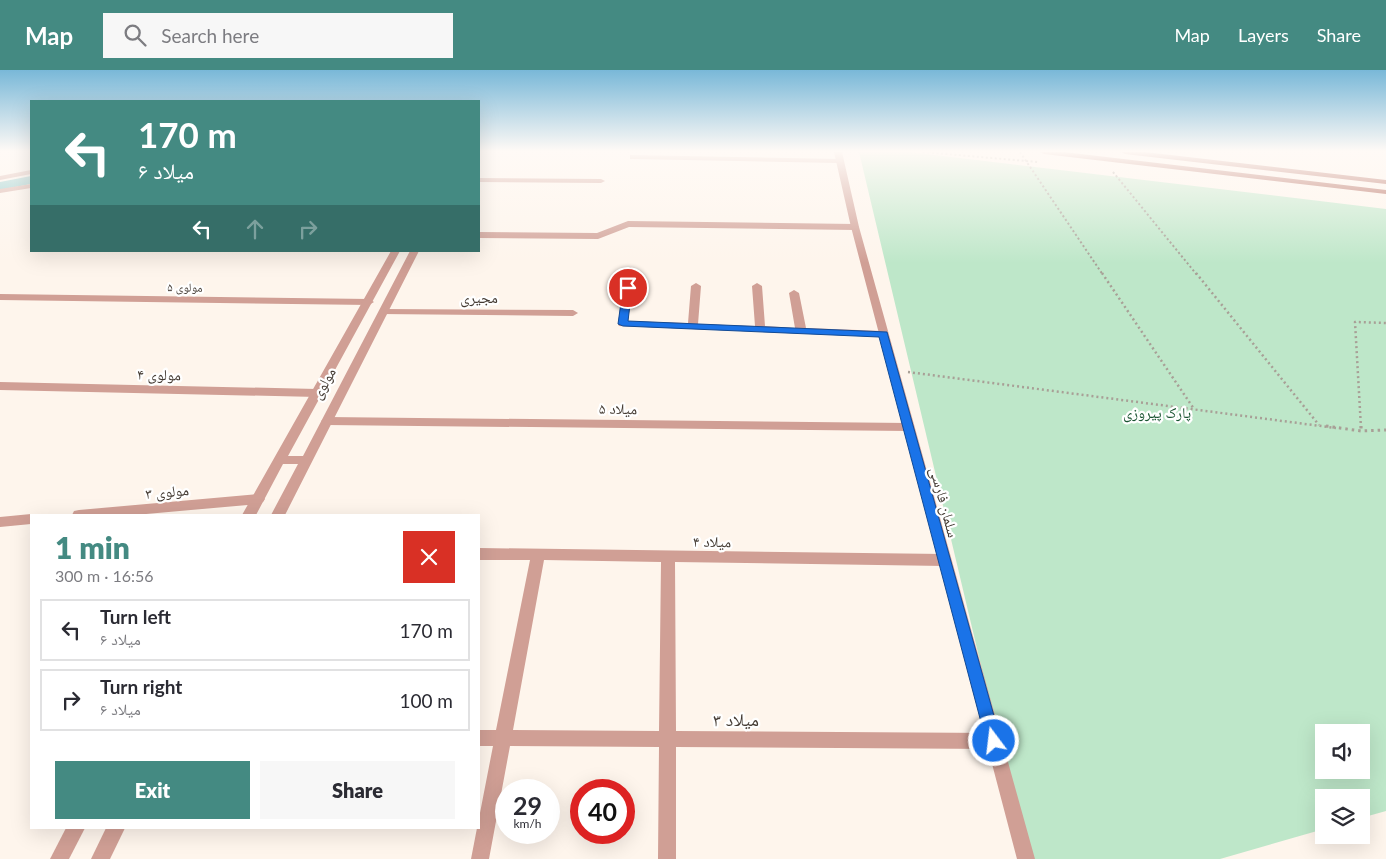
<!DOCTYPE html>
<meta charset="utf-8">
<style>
body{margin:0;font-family:Lato,"Noto Naskh Arabic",sans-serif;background:#f7f7f7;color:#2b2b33;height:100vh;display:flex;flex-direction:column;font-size:19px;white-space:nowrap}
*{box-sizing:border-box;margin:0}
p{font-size:16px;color:#7c7c81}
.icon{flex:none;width:28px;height:28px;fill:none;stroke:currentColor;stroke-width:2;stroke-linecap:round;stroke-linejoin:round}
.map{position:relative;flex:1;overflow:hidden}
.side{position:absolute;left:30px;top:444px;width:450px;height:315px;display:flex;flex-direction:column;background:#fff;border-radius:0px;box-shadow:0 5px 20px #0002}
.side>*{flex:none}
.top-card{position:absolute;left:30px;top:30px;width:450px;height:152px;border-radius:0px;box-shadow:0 5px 20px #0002;background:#448a82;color:#fff;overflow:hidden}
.tools{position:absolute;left:1315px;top:654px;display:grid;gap:10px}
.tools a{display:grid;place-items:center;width:55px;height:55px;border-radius:0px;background:#fff;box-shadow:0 5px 20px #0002;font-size:25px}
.speed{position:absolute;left:495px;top:709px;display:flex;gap:10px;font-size:25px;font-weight:700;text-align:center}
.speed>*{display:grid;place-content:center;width:65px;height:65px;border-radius:50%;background:#fff;box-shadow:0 5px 20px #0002;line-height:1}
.speed small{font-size:12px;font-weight:400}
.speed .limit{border:8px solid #d22;background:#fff;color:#111}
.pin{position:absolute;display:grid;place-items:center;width:42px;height:42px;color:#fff;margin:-21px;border:2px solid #fff;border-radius:50%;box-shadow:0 1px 5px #0007}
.me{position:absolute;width:55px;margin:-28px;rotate:345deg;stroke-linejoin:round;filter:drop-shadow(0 0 4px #0008)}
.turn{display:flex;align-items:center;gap:18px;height:105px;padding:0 25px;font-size:22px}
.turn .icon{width:65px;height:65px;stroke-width:2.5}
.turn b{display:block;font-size:35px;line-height:42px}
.lanes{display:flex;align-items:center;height:48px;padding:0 25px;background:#0003;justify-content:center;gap:25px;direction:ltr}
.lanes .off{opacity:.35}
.round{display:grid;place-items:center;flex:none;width:52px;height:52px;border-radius:0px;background:#f7f7f7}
.summary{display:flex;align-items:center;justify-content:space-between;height:85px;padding:0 25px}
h1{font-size:30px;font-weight:800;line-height:38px;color:#448a82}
.button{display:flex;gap:10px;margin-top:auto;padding:10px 25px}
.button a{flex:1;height:58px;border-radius:0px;background:#448a82;color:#fff;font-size:20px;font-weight:800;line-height:58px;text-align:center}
.button a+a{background:#f7f7f7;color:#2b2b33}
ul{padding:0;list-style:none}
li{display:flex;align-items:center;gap:15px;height:62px;margin:0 10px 8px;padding:0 15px;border:2px solid #e1e1e2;border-radius:0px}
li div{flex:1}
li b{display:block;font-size:19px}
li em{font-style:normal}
header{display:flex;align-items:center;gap:30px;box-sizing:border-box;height:70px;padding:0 25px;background:#448a82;color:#fff}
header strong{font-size:24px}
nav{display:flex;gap:28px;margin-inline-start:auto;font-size:18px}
.search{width:350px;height:45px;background:#f7f7f7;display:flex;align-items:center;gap:12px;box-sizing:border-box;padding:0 18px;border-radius:0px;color:#7c7c81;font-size:19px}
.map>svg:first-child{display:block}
.green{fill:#bee7c9;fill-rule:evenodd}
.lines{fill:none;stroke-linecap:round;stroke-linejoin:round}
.canal{fill:#73bfc1;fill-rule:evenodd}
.path-far2{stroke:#a89f96;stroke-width:2;stroke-dasharray:2 2.5;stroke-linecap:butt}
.path-far1{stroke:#a89f96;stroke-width:2.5;stroke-dasharray:2 3;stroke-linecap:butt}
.path{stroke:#a89f96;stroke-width:3;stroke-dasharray:2.5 4;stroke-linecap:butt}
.minor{fill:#d09f95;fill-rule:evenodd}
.tertiary{fill:#d09f95;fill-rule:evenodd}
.primary{fill:#a85344;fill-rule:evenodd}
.route{fill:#1a73e8;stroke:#114b97}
.labels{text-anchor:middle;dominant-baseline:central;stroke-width:4.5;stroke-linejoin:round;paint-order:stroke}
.far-street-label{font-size:12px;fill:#443b33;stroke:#fff}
.street-label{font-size:15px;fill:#443b33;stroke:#fff}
.park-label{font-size:15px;fill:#185330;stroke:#fff}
.near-street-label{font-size:18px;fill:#443b33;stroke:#fff}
</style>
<header>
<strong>Map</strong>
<div class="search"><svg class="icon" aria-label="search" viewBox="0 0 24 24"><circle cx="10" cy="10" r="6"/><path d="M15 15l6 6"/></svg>Search here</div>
<nav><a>Map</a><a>Layers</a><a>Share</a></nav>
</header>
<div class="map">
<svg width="1386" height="789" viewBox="0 0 1386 789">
<rect width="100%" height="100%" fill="#fef5ec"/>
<path class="green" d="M859 82H910L1386 139V741L1361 748V728H1324V759L1220 789H1027ZM1324 662H1361V700H1324Z"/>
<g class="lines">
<path class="canal" d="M31 106V114L0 120V112Z"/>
<g class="path-far2">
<path d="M923 82 1038 92"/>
<path d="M1020 82 1103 205"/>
<path d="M1113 102 1197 205"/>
</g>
<g class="path-far1">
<path d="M1102 203 1194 339"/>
<path d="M1196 203 1319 355"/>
<path d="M908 302 1336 358"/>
<path d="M1361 358 1355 252 1386 253"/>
</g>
<g class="path">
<path d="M1326 356 1361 361 1386 360"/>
<path d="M1361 356V361"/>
</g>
<g class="minor">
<path d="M630 85 839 89 843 91 839 93 633 89H630Z"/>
<path d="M479 108 601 109 605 111 601 113 479 112Z"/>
<path d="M628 151 855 154 859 157 855 160 629 157 598 169 479 168V162L597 163Z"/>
<path d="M630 197 635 200 628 251 688 253 691 216 696 213 701 216 698 254 755 256 752 216 757 213 762 216 765 256 795 258 789 223 794 220 799 223 806 258 883 261 888 264 883 267 619 256 618 254 625 200Z"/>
<path d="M0 224 369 229 374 232 369 235 0 230Z"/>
<path d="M384 239 573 240 578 243 573 246 380 244V240Z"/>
<path d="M0 312 317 319 323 323 317 327 0 320Z"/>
<path d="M327 347 908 353 914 357 908 361 327 355 321 351Z"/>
<path d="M258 424 263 426 265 429 263 432 258 434 135 445H72L74 441 79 440Z"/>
<path d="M31 444 35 445H31V454L0 457V447Z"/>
<path d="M479 478 944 484 949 486 951 490 949 494 944 496 675 492 676 661 994 663 1000 665 1002 671 1000 677 994 679 676 677V789H658L659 677 510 676 489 789H471L477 758H479V748L493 676H479V660H496L530 490H479ZM544 490 661 492 659 661 513 660Z"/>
</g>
<g class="tertiary">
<path d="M834 82H842L859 157 1035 789H1017L851 157Z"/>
<path d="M31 100V104L0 110V106Z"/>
<path d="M31 114V118L0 123V119Z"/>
<path d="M391 181H400L288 386H303L410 181H419L285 445H271L298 394H283L256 445H242Z"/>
<path d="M66 758H85L69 789H50Z"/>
<path d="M106 758H125L110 789H91Z"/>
</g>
<g class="primary">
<path d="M1040 82H1064L1386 120V124L1044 84Z"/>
<path d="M1121 82H1145L1386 110V114L1125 84Z"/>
</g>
</g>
<linearGradient id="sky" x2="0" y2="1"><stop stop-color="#79b8d8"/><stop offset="0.42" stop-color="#fffaf6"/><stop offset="1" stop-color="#fffaf6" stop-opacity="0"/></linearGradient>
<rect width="1386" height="193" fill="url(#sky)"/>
<path class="route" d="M628 215 632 218 628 251 887 262 1001 671 999 676 994 678 988 676 986 671 879 267 623 256 618 254 623 218Z"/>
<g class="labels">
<g class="far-street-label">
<text transform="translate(185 217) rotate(1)">مولوی ۵</text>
</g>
<g class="street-label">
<text x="479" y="227">مجیری</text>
<text transform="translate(159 304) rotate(1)">مولوی ۴</text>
<text transform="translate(323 313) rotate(-60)">مولوی</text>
<text transform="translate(618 338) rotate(1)">میلاد ۵</text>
<text transform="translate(167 421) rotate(-5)">مولوی ۳</text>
<text transform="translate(945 432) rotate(75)">سلمان فارسی</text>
<text transform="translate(712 471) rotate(1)">میلاد ۴</text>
</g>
<g class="park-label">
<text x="1157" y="342">پارک پیروزی</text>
</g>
<g class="near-street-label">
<text x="736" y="649">میلاد ۳</text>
</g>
</g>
</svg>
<div class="tools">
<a><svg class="icon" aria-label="sound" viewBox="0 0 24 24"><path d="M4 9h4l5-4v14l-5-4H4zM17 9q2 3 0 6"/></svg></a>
<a><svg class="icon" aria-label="layers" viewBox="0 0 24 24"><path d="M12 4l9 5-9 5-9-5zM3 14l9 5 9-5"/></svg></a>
</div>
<div class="speed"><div>29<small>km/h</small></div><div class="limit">40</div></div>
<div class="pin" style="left:628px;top:218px;background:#d93025"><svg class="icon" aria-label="arrive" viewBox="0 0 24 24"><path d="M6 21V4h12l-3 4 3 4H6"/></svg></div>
<svg class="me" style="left:994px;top:671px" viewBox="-20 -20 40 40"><circle r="17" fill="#1a73e8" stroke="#fff" stroke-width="3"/><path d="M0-11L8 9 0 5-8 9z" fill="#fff"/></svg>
<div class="top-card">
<div class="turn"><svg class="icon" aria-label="left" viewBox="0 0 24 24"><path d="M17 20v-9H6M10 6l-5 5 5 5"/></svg><div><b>170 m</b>میلاد ۶</div></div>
<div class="lanes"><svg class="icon" aria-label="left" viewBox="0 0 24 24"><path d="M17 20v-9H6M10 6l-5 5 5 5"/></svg><svg class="icon off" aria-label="ahead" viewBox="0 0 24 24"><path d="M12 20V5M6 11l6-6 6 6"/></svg><svg class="icon off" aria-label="right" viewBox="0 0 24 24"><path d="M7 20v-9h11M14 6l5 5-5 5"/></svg></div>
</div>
<section class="side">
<div class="summary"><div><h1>1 min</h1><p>300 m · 16:56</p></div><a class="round" style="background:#d93025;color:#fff"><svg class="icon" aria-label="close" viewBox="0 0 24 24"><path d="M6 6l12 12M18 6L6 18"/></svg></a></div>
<ul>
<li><svg class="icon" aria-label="left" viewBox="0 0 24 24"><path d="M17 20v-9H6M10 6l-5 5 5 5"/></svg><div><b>Turn left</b><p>میلاد ۶</p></div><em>170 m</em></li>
<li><svg class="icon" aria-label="right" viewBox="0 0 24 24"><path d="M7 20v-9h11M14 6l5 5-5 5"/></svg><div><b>Turn right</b><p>میلاد ۶</p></div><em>100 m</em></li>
</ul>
<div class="button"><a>Exit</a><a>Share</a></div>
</section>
</div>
